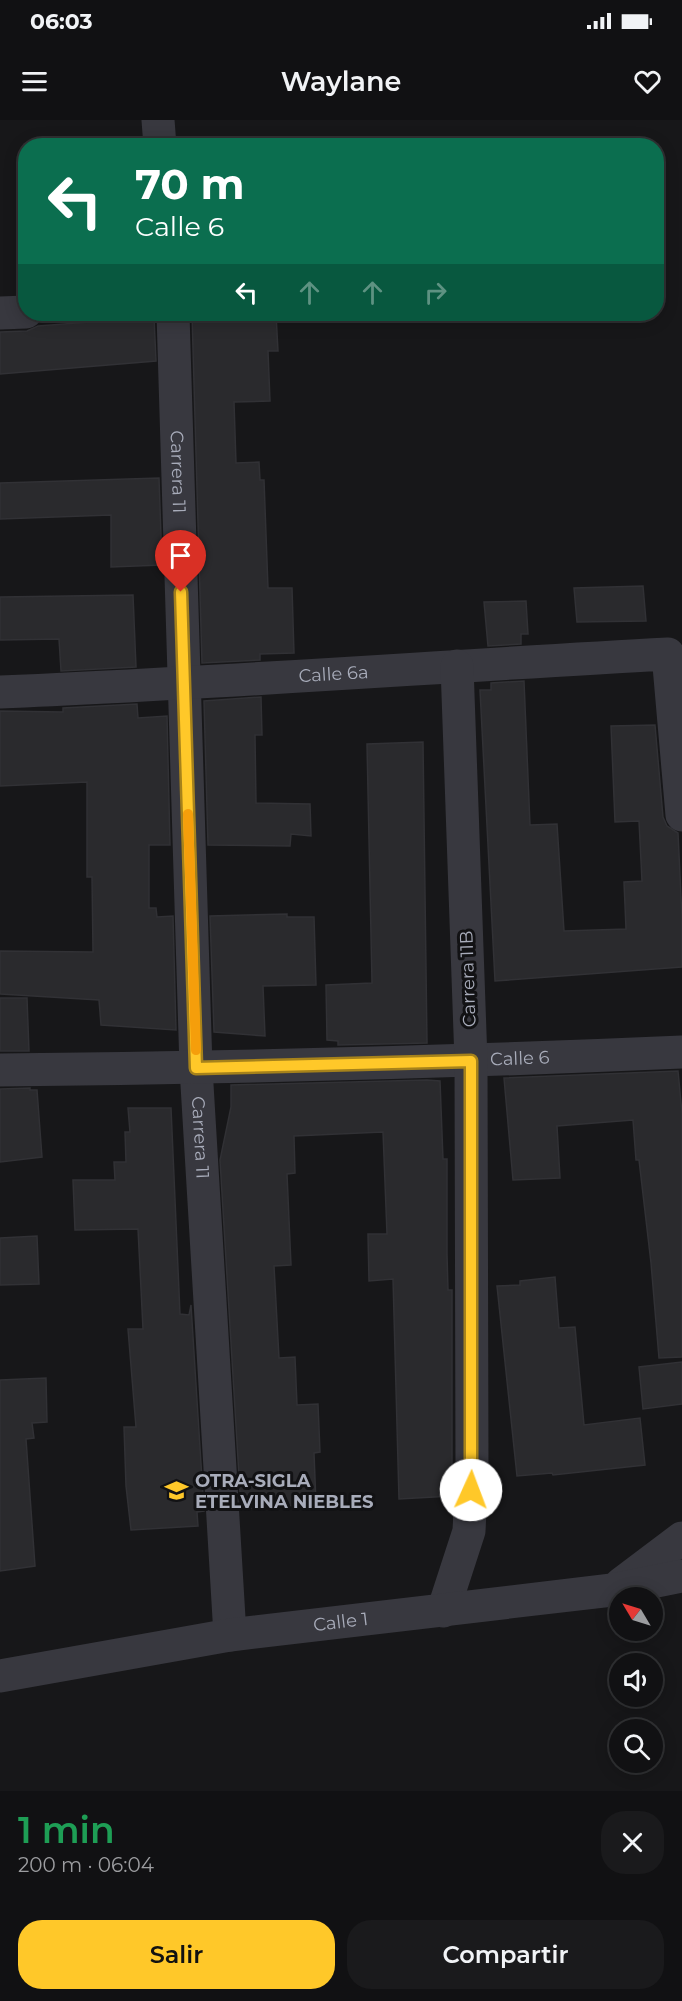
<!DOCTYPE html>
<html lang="es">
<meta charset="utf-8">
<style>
body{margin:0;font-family:Montserrat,sans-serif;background:#1a1a1c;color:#f1f3f6;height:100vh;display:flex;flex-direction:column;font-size:22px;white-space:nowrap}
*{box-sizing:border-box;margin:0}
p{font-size:20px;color:#9c9da0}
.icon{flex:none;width:33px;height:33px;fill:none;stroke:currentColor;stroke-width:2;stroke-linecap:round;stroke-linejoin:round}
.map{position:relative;height:1671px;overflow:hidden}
.side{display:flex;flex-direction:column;background:#111113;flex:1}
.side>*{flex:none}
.hud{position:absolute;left:18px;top:18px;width:646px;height:183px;border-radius:24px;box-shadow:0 3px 15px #0003,0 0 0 2px #303133;background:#0b6e4f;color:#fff;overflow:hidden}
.needle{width:39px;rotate:308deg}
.buttons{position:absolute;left:609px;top:1467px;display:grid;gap:12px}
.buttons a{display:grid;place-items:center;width:54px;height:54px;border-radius:50%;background:#111113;box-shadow:0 3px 15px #0003,0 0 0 2px #303133;font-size:30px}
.pin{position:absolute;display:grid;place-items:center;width:51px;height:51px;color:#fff;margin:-62px -26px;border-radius:50% 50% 50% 0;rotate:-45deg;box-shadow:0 0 6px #0007}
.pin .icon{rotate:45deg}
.me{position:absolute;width:66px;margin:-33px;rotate:2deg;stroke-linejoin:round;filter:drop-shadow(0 0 4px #0008)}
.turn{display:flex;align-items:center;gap:21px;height:126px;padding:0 18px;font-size:27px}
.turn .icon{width:78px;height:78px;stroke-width:2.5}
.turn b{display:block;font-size:42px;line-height:51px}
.lanes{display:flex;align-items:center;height:57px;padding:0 18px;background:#0003;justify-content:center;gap:30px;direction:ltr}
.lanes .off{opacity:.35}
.round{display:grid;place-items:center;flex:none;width:63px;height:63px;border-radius:24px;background:#1a1a1c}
.overview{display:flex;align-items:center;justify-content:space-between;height:102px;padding:0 18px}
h1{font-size:36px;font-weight:600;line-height:45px;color:#1e9e55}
.cta{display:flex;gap:12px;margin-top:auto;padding:12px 18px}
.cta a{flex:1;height:69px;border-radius:24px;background:#ffc829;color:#111;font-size:24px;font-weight:600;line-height:69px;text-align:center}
.cta a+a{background:#1a1a1c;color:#f1f3f6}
.status{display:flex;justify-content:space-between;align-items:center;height:42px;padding:0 30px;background:#111113;direction:ltr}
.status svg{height:16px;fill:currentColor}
header{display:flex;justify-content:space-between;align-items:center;height:78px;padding:0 18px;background:#111113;font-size:27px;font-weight:600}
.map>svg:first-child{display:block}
.building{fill:#2a2a2d;stroke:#313135;stroke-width:1.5}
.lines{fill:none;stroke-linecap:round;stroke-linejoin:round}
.street{stroke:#38383f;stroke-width:33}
.route-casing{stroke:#a6821b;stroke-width:15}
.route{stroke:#ffc829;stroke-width:10}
.slow{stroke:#f59e0b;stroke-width:10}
.labels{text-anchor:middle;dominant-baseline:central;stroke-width:6;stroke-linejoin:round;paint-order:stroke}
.street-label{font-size:18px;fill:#a8acba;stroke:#121214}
.poi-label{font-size:18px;font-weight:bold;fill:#a8acba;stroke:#121214;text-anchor:start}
</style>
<div class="status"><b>06:03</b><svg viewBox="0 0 49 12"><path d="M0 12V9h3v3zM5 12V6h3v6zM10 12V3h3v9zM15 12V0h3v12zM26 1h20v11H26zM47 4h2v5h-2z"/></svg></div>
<header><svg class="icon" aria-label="menu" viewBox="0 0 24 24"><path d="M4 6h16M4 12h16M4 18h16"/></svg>Waylane<svg class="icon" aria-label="heart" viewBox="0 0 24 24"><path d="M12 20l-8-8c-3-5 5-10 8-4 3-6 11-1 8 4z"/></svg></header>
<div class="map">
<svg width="682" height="1671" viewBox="0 0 682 1671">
<rect width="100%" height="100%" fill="#171719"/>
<g class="building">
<path d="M192 194H276L278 231H268L270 281 234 282 236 343 259 342 260 360H264L268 468H292L294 533 260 534V540L202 543Z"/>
<path d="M154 197 156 241 0 254V212L27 211 38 206Z"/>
<path d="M159 358 162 445 111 447V395L0 399V363Z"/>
<path d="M643 466 646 501 577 502 574 468Z"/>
<path d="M133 475 136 547 61 551 59 519 0 520V477Z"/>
<path d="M526 481 528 514H521V524L488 526 484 482Z"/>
<path d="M524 561 530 705 557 704 564 811 626 809 624 762 642 761 639 701 615 702 611 606 655 605 663 697 667 706 678 713 682 798V847L495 861 480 570H491V563Z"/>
<path d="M261 577 262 615H255L256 683 310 684 311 716 291 714 290 726 208 725 204 581Z"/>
<path d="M137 584 138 598 167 596 170 725H149V788H156L157 797 173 796 176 910 101 905 99 880 0 874V831L93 832 92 757H87V662L0 666V591L63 592V588Z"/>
<path d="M423 622 427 923 338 925V921L327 920 326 865 372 863 367 624Z"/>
<path d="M287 794V797H314L316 865 263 866 265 916 214 912 210 796Z"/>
<path d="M0 878H27L29 931H0Z"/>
<path d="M678 951 682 993V1237L659 1238 651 1143 639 1040H636L633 1000 557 1006 560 1058 513 1060 504 958Z"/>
<path d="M427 960 440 961 443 1039H447V1134L448 1170H452V1376L399 1379 393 1159 369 1161 368 1114H387L383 1012 294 1016 295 1053 287 1054 291 1145 274 1146 279 1238 295 1237 297 1285 318 1284 320 1332 314 1333 316 1384 241 1389 220 1040 231 987V965Z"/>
<path d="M30 968V970H37L42 1037 0 1042V969Z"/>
<path d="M128 988H171L180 1194 189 1195 191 1185 204 1391 197 1392 198 1406 131 1410 126 1366 124 1307H136L128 1209H143L138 1109 75 1110 73 1060H115L114 1042H126L125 1012H130Z"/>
<path d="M37 1116 39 1164 0 1165V1118Z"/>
<path d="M555 1157 559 1208 575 1207 584 1305 640 1298 645 1345 553 1355 552 1353 517 1356 497 1166 520 1165V1161Z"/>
<path d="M682 1242V1284L643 1289 639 1247Z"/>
<path d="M46 1258 47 1302 32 1303 34 1318 26 1319 35 1446 0 1451V1260Z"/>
</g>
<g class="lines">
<g class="street">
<path d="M158 0 160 26"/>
<path d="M0 193 26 192"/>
<path id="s1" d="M173 194 196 948 230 1515"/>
<path id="s2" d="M0 572C223 563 445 546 668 534L682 695"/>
<path id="s3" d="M0 950C228 948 455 942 682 932"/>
<path d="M621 1464 682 1418"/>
<path d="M443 1491 469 1411 472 1350 471 941 457 546"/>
<path id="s4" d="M0 1556 230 1515 612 1470 682 1456"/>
</g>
</g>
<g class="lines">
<defs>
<path id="route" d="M181 472 196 948 471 941V1370"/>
</defs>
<use href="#route" class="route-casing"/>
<use href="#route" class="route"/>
<path class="slow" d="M188 694 196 930"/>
</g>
<defs>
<symbol id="school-bare" viewBox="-9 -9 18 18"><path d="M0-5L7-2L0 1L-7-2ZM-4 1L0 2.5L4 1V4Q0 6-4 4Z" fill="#ffc829" stroke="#121214" stroke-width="2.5" paint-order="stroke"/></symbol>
</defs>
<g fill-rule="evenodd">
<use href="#school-bare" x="160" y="1354" width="33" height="33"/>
</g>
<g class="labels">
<g class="street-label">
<text stroke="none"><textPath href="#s1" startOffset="158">Carrera 11</textPath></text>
<text stroke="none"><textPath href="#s2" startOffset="334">Calle 6a</textPath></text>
<text transform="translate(468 859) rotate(-92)">Carrera 11B</text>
<text stroke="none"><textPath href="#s3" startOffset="520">Calle 6</textPath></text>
<text stroke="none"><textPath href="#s1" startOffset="824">Carrera 11</textPath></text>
<text stroke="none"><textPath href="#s4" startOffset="345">Calle 1</textPath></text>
</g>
<g class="poi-label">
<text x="195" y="1361">OTRA-SIGLA<tspan x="195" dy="21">ETELVINA NIEBLES</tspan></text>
</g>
</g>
</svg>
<div class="buttons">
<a><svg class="needle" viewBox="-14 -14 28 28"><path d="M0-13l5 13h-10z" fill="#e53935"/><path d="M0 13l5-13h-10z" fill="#9c9da0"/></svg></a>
<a><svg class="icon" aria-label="sound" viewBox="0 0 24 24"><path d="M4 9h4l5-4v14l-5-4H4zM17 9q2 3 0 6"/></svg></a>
<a><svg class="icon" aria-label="search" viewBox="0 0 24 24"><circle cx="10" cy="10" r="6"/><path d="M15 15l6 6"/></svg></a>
</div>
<div class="pin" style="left:181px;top:472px;background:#d93025"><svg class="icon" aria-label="arrive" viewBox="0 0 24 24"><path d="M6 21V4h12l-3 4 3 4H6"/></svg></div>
<svg class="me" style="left:471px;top:1370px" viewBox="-20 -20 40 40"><circle r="19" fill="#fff"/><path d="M0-13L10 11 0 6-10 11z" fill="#ffc829"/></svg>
<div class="hud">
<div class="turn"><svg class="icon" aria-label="left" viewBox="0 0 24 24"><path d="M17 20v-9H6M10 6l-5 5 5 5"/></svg><div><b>70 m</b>Calle 6</div></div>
<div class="lanes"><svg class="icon" aria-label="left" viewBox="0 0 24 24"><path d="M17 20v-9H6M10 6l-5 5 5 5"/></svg><svg class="icon off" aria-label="ahead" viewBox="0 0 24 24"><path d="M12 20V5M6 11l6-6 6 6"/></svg><svg class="icon off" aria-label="ahead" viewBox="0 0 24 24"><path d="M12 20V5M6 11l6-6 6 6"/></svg><svg class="icon off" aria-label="right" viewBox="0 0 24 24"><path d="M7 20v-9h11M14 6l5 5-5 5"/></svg></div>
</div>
</div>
<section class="side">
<div class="overview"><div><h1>1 min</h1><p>200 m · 06:04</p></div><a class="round"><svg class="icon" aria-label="close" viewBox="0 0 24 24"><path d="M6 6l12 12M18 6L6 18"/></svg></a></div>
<div class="cta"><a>Salir</a><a>Compartir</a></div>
</section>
